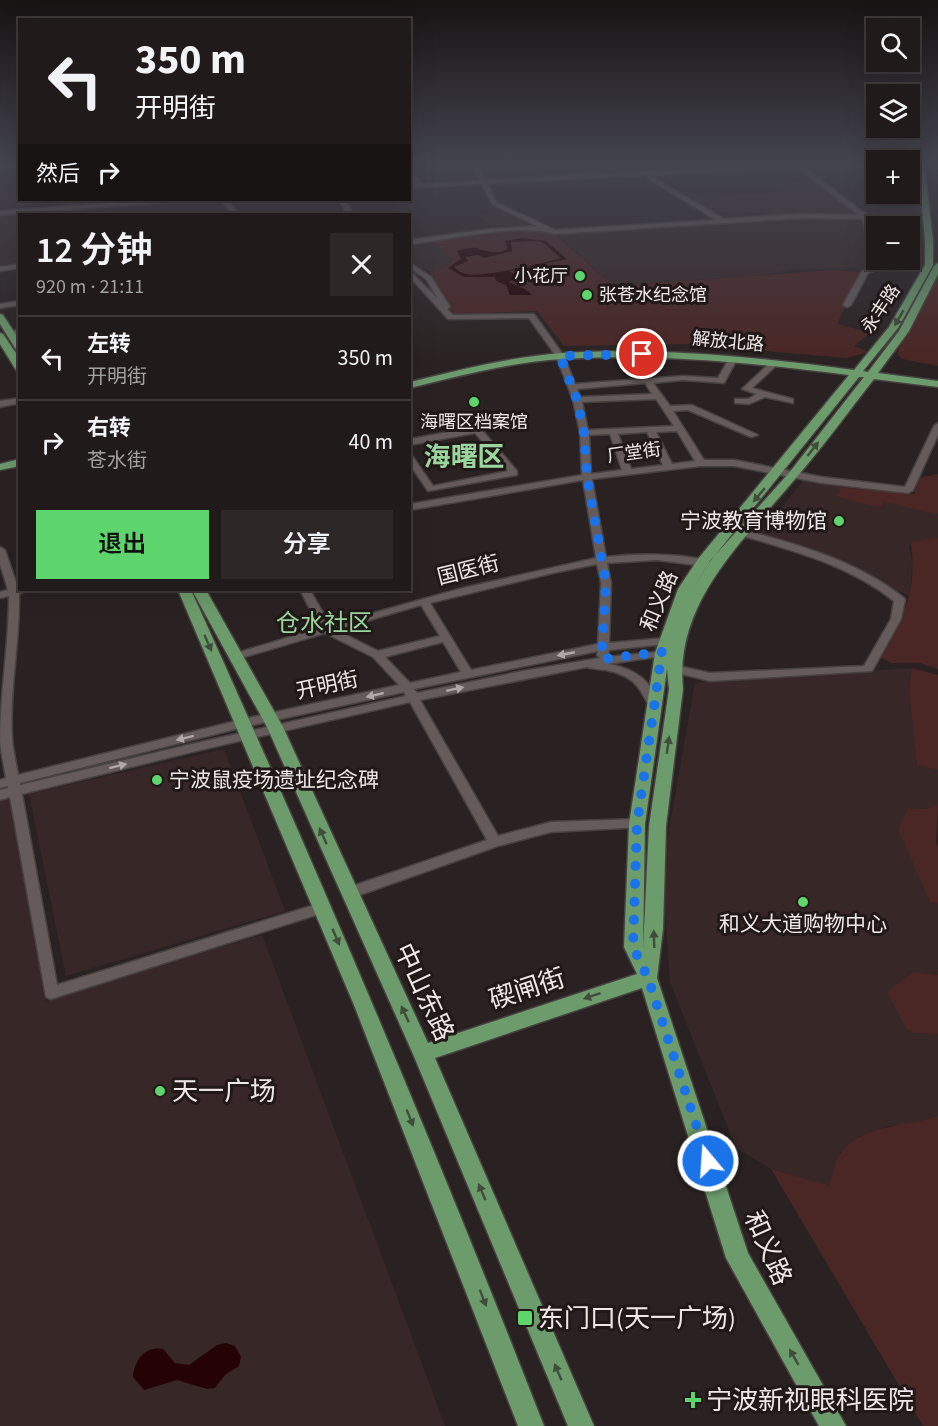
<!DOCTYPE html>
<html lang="zh">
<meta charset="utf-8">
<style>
body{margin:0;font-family:"Source Sans 3","Noto Sans SC",sans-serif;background:#2d2727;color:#f1f3f6;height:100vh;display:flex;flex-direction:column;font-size:22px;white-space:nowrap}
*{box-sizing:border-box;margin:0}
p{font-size:20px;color:#a2a1a2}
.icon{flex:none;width:33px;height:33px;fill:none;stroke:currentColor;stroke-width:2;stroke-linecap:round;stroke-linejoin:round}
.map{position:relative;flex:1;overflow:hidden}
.panel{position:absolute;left:18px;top:213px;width:393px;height:378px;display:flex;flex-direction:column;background:#201a1a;border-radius:0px;box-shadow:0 6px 24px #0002,0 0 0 2px #3d3839}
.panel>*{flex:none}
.banner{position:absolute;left:18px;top:18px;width:393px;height:183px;border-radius:0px;box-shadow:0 6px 24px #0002,0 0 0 2px #3d3839;background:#201a1a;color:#f1f3f6;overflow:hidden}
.fabs{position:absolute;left:866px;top:18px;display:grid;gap:12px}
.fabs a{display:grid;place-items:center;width:54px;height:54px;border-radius:0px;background:#201a1a;box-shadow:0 6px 24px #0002,0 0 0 2px #3d3839;font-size:30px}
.pin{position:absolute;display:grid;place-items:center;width:51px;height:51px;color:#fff;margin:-26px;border:3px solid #fff;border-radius:50%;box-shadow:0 2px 6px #0007}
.me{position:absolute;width:66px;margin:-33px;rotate:342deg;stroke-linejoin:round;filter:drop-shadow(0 0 4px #0008)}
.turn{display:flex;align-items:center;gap:21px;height:126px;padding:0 18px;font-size:27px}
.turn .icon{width:78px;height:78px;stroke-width:2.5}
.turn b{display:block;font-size:42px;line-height:51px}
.then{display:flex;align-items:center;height:57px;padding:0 18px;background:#0003;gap:12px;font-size:22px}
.round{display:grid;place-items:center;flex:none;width:63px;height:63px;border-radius:0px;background:#2d2727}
.headline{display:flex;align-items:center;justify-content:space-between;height:102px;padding:0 18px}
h1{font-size:36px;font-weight:600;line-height:45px}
.action{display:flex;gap:12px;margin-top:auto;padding:12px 18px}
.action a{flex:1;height:69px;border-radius:0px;background:#5ed56c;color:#111;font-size:24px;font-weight:600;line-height:69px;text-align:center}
.action a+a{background:#2d2727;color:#f1f3f6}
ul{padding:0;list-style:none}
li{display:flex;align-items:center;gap:18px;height:84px;padding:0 18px;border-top:2px solid #3d3839}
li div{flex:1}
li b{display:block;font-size:22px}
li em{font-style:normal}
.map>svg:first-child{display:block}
.built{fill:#372827}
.green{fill:#4a2624}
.water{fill:#250304;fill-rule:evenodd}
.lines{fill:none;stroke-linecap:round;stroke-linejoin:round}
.minor-casing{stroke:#474140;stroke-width:3}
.major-casing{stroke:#474140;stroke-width:3}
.minor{fill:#655b5b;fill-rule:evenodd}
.major{fill:#6c9b6c;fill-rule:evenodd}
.oneway{fill:#3f4d3a}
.oneway2{fill:#b0a8a8}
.route{stroke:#1a73e8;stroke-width:10;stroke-dasharray:0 18}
.poi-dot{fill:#5ed56c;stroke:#211918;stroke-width:2}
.labels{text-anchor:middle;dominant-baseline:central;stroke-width:6;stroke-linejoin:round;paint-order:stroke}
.far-poi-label{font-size:18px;fill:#ede7e7;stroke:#211918;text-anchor:end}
.far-street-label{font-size:18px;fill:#ede7e7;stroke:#211918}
.poi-label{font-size:21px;fill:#ede7e7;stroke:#211918;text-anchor:end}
.street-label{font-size:21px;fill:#ede7e7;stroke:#211918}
.quarter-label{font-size:24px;fill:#9ad69d;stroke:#211918}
.near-street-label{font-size:26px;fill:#ede7e7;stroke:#211918}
.near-poi-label{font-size:26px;fill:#ede7e7;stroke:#211918;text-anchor:start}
.far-town-label{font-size:27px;font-weight:bold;fill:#9ad69d;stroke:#211918}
</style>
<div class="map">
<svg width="938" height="1426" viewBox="0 0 938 1426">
<rect width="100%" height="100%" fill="#2a2222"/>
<g class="built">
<path d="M19 167 20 200H39L40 204 0 209V168Z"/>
<path d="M817 181 862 217 868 240 871 268 790 270 769 274 614 286 556 233 774 217 769 212 713 213 688 198 781 192 775 184Z"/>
<path d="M37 212 39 214H20L19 263 0 266V216Z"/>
<path d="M502 212 524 222 526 226H492L474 214Z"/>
<path d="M432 240 452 258 446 266 429 272 410 262V243Z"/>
<path d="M804 480 834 485 938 512V542L909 545 912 563 910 596 760 533Z"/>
<path d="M912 668 909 690 917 765 938 770V804L928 809 908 808 930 902 938 903V975L914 972V1033L938 1034V1116L914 1124 889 1126 859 1137 840 1152 829 1187 771 1169 736 1148 670 982 662 870 695 683Z"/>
<path d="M224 749 285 911 66 976 29 794Z"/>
<path d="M10 798 45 1001 262 935 445 1426H0V800Z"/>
</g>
<g class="green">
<path d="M543 228 552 232 614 286 832 270 862 272 837 324 870 333 854 346 868 352 847 358 684 344 564 346 537 311 454 314 429 272 446 266 452 259 432 240Z"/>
<path d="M938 269V366L902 359 897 353Z"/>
<path d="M938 474V514L884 502 881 506 868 505 836 496 840 490 837 487 915 494 913 484 918 478Z"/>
<path d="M938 538V669L920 663H891L880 657C905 613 917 595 911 542Z"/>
<path d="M912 668 938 675V770L917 765 909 690Z"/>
<path d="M938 804 936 843 938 846V903L930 902 898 829 908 808 927 809Z"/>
<path d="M914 972 938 975V1034L914 1033 906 1028 887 992Z"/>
<path d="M938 1116V1426H923L771 1169 829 1186C833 1176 835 1159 842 1151 865 1124 907 1127 938 1116Z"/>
</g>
<g class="water">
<path d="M521 238 546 241 567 259 509 271 519 277 508 282 525 289 532 295H510L506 285 496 281 495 277H464L448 268 461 259 457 251C462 250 471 247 476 248 486 251 500 256 508 248L505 241ZM534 241 542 242 561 258C543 263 483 278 466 274 461 273 457 270 454 267L468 261 465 257 478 255 484 258 512 251 511 242Z"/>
<path d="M226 1343 235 1346 241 1357 239 1366 225 1375 215 1388 207 1389 177 1380 144 1390 133 1377C134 1361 145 1345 163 1349L175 1363 189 1365 217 1345Z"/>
</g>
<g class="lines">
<defs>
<g id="minor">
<path d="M471 163H475L485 180 617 173 607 163H612L623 173 798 163H876V167H804L867 215 927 216 930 218 927 220 869 219 876 248V260L879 261 878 269 868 273 851 305 847 307 843 305 862 271 872 268 873 261 862 219 802 218 554 234C522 222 447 240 410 244V240L491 229 537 226 493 205 481 184 410 188V184H416L410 175V170L422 184 480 181ZM797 167 859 215 802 214 724 219 649 175 647 178 716 220 555 230 497 203 487 184Z"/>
<path d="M20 164V168L0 169V165Z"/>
<path d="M909 166 925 168 909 170Z"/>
<path d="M151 200H171L168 202 0 215V211Z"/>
<path d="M221 200H227L239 214H233Z"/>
<path d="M339 200H345L353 214H347Z"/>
<path d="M410 263 431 277 450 307 447 309 453 315 534 314 564 356 575 384 683 376 718 378 730 357H736L737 359 724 383 683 380 653 383 670 406 692 405 758 435 751 437 688 410 673 411 704 460H734L822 477 905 487 934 426 938 423V435L913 490 908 493 822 483 734 466H701L592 479 606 557C643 553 678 553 715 562L716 564 711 567 657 560 607 563 611 583 609 643 665 638 671 641 665 644 609 650 608 657 666 651 668 653 662 656 608 664C632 668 651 679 659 703L657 706H649C638 684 632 676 606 670 600 669 593 669 587 667L420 700 498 836 551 822 637 819 642 821 644 824 642 827 551 832 498 846 354 897 349 898 344 897 342 893 344 889 487 840 410 702 192 752 22 794 57 985 324 902 329 903 331 907 329 911 51 999 46 997 10 797 0 800V790L8 788V786L0 788V780L6 778C4 766 1 753 0 741 0 693 9 645 9 596L0 598V592L8 590 0 564V547L5 550 18 588 28 590 19 594C20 642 9 690 12 738 13 750 16 763 18 775L244 719 399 685 373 657 325 633 241 658H233L231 656 233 654 320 628 300 590H310L330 625 463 588 596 558 583 480 410 510V504L582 475 580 433 573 400 556 356 529 318 448 319 410 277V272L412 273 438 299 426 279 410 268ZM645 383 652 394 580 397 577 389ZM656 399 674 426 588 430 582 402ZM677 431 695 461 672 464 656 432ZM647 432 663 465 631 469 618 434ZM610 434 622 470 591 474 589 435ZM597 564 601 583 598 644 471 670 430 603 553 573ZM421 605 440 636 378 651 336 630ZM443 642 461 672 410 683 385 657ZM598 651 597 655 600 658 523 671 417 693 414 689ZM404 692 406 696 192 744 20 785V783L244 727Z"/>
<path d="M20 264V268L0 271V267Z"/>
<path d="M20 301V305L0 308V304Z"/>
<path d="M20 329V333L9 335 5 333Z"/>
<path d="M772 361 779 363 752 388 793 399V403L765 397 749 404 735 403V399H748L757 394 742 389Z"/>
<path d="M20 398V403L0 407V401Z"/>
<path d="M477 427 480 428 517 471V475L428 491 410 465V456L413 457 433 486 508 471 475 433 410 445V439Z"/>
<path d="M743 530C800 545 857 561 904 598L905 600 901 619 872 671 710 681 670 671 668 669 670 667 674 665 710 673 864 666 891 619 894 601C849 565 794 551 740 535V531Z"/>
</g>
<g id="major">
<path d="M918 163H924L933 241V265L898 328 863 371 868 372 899 331 934 266 938 263V274L909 331 878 373 938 381V387L874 379C848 412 823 447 795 479 744 540 674 602 683 689L666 826 663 929 657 978 748 1253 846 1426H819L726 1258 642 988 435 1058 594 1426H568L413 1054 267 727 192 590H206L283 727 428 1043 637 974 624 947 629 824 655 653 678 589 698 559 849 375C754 363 658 353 562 359 511 362 460 376 410 388V382C460 370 510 357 562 353 659 347 757 357 854 370L889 327 925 265V241ZM859 377H864L789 473 709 562 691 592 708 564ZM667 669 669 689 649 826 643 949 645 824Z"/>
<path d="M0 314 3 315 20 341V352L17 351 0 324Z"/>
<path d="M0 333 3 334 20 359V371L16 370 0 344Z"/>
<path d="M20 459V466L0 470V464Z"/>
<path d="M178 590H191C316 866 434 1144 544 1426H518L354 1005Z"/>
</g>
</defs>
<use href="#minor" class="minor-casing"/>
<use href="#major" class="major-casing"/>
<use href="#minor" class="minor"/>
<use href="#major" class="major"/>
</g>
<defs><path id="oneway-solid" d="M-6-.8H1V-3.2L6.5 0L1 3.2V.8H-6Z" transform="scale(1.5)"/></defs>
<g class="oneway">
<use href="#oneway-solid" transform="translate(899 318) rotate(120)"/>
<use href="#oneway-solid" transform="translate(813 449) rotate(-52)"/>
<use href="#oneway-solid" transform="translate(759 495) rotate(130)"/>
<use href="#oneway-solid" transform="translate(208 643) rotate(66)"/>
<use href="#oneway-solid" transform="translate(668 745) rotate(-82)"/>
<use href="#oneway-solid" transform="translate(323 836) rotate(-114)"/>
<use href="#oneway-solid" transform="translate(336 937) rotate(67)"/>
<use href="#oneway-solid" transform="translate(654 939) rotate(-92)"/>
<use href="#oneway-solid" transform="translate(592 996) rotate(162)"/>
<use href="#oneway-solid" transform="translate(405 1014) rotate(-115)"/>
<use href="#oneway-solid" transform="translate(410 1118) rotate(68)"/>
<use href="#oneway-solid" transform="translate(482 1192) rotate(-113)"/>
<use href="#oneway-solid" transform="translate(483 1298) rotate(69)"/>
<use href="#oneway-solid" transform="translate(794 1357) rotate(-120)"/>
<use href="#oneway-solid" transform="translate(558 1372) rotate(-113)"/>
</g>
<g class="oneway2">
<use href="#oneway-solid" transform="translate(566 654) rotate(169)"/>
<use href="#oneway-solid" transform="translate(455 689) rotate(-12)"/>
<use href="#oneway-solid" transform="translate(375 695) rotate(167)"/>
<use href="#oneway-solid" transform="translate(185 738) rotate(166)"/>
<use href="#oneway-solid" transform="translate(118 766) rotate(-14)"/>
</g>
<linearGradient id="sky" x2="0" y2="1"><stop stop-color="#171313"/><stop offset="0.45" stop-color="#44444f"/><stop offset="1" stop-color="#44444f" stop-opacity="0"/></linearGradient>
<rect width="938" height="362" fill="url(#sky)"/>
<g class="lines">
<path class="route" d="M642 354 560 356 577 400 584 433 587 477 606 583 602 647 603 659 662 652 637 824 633 947 648 978 708 1161"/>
</g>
<g class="poi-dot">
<circle cx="580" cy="276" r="6"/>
<circle cx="587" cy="295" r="6"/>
<circle cx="474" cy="402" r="6"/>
<circle cx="839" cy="521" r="6"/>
<circle cx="157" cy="780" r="6"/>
<circle cx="803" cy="902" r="6"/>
<circle cx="160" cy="1091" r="6"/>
<rect x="517" y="1310" width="16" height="16" rx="3"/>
<path d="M690 1391h6v6h6v6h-6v6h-6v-6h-6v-6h6z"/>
</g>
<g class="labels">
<g class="far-poi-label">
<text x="568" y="276">小花厅</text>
<text x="599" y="295" text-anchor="start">张苍水纪念馆</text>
<text x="474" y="422" text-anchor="middle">海曙区档案馆</text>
</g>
<g class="far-street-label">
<text transform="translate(881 309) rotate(-56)">永丰路</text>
<text transform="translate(728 342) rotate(5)">解放北路</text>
<text transform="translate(634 453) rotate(-8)">厂堂街</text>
</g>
<g class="poi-label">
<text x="827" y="521">宁波教育博物馆</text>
<text x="169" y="780" text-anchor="start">宁波鼠疫场遗址纪念碑</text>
<text x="803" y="924" text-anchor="middle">和义大道购物中心</text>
</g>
<g class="street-label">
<text transform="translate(468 570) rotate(-14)">国医街</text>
<text transform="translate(659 601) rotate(-67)">和义路</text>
<text transform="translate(327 685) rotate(-12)">开明街</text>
</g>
<g class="quarter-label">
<text x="324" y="623">仓水社区</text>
</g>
<g class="near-street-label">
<text transform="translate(527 989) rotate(-18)">碶闸街</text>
<text transform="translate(424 992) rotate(65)">中山东路</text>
<text transform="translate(768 1248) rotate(66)">和义路</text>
</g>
<g class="near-poi-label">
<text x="172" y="1091">天一广场</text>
<text x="538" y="1318">东门口(天一广场)</text>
<text x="706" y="1400">宁波新视眼科医院</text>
</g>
<g class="far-town-label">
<text x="464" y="457">海曙区</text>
</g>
</g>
</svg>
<div class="fabs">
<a><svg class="icon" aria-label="search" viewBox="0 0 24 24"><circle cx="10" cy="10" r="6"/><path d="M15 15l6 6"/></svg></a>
<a><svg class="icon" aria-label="layers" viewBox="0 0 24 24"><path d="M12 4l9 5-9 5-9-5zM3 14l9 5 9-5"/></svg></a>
<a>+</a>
<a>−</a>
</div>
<div class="pin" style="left:642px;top:354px;background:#d93025"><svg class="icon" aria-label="arrive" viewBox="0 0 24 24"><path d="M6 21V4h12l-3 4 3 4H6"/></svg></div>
<svg class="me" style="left:708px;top:1161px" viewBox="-20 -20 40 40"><circle r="17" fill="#1a73e8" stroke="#fff" stroke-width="3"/><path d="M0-11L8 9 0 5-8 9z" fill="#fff"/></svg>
<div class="banner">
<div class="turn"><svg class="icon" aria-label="left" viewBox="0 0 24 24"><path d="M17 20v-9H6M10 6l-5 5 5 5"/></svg><div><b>350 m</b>开明街</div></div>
<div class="then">然后<svg class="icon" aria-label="right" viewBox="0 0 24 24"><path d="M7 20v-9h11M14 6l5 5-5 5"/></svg></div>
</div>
<section class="panel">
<div class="headline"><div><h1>12 分钟</h1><p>920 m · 21:11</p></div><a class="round"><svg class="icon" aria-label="close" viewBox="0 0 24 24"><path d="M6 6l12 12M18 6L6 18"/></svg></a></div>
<ul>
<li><svg class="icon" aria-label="left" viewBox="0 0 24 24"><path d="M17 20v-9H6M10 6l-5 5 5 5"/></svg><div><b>左转</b><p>开明街</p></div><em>350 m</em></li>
<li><svg class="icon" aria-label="right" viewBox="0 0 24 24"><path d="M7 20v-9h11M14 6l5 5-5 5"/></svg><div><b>右转</b><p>苍水街</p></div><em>40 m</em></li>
</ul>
<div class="action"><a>退出</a><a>分享</a></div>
</section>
</div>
